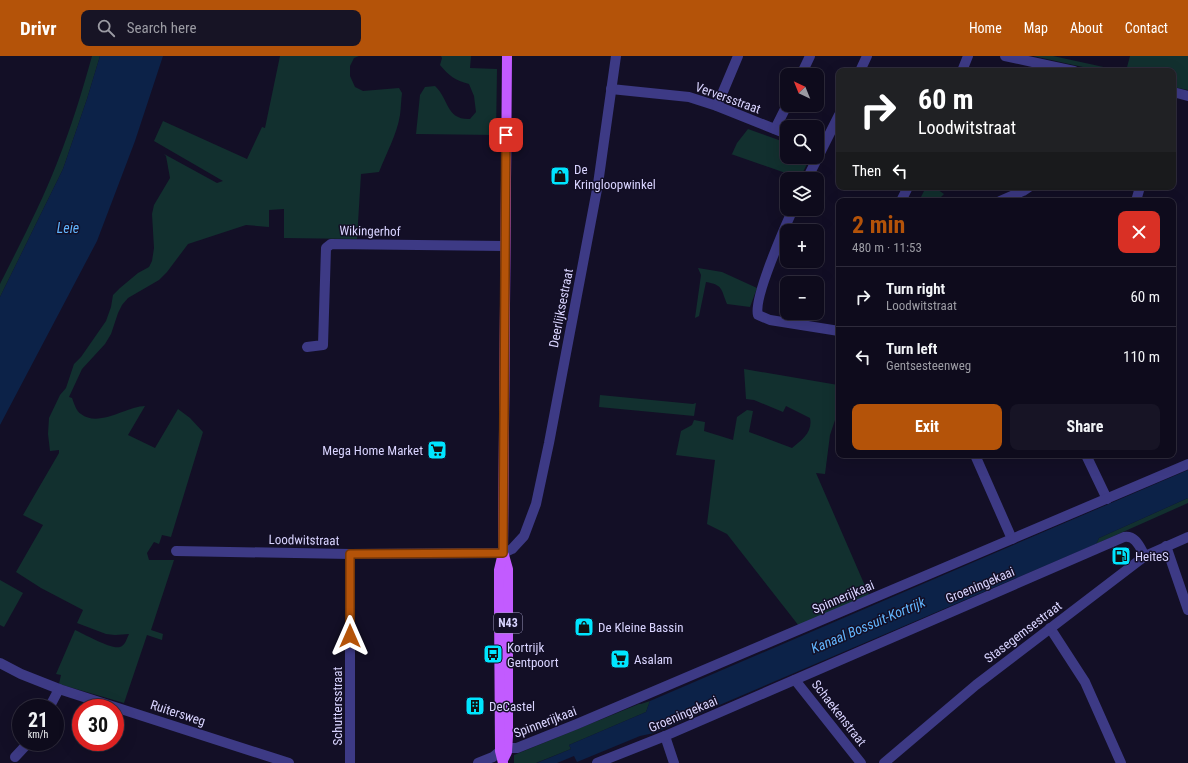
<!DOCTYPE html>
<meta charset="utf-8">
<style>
body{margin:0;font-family:"Roboto Condensed",sans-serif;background:#171425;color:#f1f3f6;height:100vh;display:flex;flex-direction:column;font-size:15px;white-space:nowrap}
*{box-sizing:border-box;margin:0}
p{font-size:13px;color:#9b9ba3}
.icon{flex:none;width:22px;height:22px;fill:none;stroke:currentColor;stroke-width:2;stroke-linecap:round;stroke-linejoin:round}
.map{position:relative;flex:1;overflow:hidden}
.panel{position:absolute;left:836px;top:142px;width:340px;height:260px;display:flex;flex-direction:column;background:#0e0b1c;border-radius:8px;box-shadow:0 4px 16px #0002,0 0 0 1px #2e2b3b}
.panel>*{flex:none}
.hud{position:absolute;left:836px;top:12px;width:340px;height:122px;border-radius:8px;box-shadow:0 4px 16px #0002,0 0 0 1px #2e2b3b;background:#202124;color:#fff;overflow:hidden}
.needle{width:26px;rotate:317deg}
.tools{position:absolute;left:780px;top:12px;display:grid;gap:8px}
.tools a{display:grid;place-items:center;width:44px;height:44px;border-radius:8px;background:#0e0b1c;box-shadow:0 4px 16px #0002,0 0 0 1px #2e2b3b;font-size:20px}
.speed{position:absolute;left:12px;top:643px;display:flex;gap:8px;font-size:20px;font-weight:700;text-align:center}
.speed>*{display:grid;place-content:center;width:52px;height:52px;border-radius:50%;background:#0e0b1c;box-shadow:0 4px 16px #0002,0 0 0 1px #2e2b3b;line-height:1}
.speed small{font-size:10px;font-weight:400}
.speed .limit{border:6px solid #d22;background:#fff;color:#111}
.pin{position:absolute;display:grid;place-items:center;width:34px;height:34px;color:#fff;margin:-17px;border-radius:8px;box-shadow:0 2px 6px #0006}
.me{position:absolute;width:44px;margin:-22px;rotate:0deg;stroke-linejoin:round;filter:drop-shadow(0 0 3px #0008)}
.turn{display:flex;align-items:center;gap:14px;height:84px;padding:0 16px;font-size:18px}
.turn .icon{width:52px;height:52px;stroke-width:2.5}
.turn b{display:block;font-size:28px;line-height:34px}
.then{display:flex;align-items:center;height:38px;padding:0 16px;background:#0003;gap:8px;font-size:15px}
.round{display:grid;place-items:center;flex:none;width:42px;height:42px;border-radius:8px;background:#171425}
.head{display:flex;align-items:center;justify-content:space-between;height:68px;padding:0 16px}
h1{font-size:24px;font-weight:700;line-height:30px;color:#b45309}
.action{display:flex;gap:8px;margin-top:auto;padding:8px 16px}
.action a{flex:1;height:46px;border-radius:8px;background:#b45309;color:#fff;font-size:16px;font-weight:700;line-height:46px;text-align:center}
.action a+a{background:#171425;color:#f1f3f6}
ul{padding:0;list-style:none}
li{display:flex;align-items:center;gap:12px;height:60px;padding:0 16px;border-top:1px solid #2e2b3b}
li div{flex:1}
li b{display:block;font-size:15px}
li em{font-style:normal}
header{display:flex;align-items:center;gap:24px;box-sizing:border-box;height:56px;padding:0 20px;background:#b45309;color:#fff}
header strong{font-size:19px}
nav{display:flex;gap:22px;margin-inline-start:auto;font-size:14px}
.search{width:280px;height:36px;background:#171425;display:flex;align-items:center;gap:10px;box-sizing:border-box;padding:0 14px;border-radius:8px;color:#9b9ba3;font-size:15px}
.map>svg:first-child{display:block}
.green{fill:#12302f}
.water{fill:#0c2248}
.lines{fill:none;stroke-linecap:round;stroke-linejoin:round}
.minor{stroke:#3d3a85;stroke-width:10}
.tertiary{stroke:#3d3a85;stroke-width:10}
.primary{stroke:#c25bff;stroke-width:10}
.route-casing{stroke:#753606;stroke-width:10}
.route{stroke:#b45309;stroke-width:7}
.labels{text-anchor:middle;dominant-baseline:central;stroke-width:3;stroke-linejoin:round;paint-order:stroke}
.shield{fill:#130f26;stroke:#9e99be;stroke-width:1}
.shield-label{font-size:12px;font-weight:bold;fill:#d9d4ff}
.street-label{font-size:13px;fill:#d9d4ff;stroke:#130f26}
.poi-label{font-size:13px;fill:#d9d4ff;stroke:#130f26;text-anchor:start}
.water-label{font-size:14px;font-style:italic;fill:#62b6ff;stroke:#130f26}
</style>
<header>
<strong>Drivr</strong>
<div class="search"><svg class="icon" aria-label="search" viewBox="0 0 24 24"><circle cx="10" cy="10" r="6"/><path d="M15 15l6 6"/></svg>Search here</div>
<nav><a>Home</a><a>Map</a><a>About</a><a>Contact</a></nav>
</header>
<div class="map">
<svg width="1188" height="707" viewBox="0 0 1188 707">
<rect width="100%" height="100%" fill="#130f26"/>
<g class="green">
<path d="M92 0H100L87 43 63 113 0 241V228C20 188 41 148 57 107 71 72 82 36 92 0Z"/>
<path d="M280 0H359L354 2 350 10V20L355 31 363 35 399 32 402 37C401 44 401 52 400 59 397 78 386 98 379 116L361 118 357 183 284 182V153L269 154V171L246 169 188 188 167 216 159 224 128 242 122 249 118 257 111 278 105 288 82 313 69 341 72 342C74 347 76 355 81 358 99 372 127 350 145 350L128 379 155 392 178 353 190 362 203 376 171 481 162 479 159 488 154 486 147 497 149 504H174L151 574 163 578 162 584 147 579 124 647 59 628 61 619 56 618 75 574C84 578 112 594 120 591 125 590 127 582 129 578L115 579 106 578 77 567 83 554 41 532 16 516 43 469 23 459 59 397V394L50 395 48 378 49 362 60 339 66 332 74 308 81 301 106 265 111 251 113 239 120 232 138 217 149 211 152 205 154 192 152 158 154 149 170 122 166 100 164 98 217 127 223 125 154 85 163 65 247 103 262 71 265 72Z"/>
<path d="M441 0H471L470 12 497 13 496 79 416 78 420 39 425 31 435 30C449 43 446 64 470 63L476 56 474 40 469 28C455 24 449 20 440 9L442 2Z"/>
<path d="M1033 0H1053L1122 15H1101Z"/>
<path d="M1130 0H1188V34L1173 31V15H1126Z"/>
<path d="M748 73 787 87V101H809V104L800 122 731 98H732L737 87Z"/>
<path d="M926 131H934L944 138 937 145H919Z"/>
<path d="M698 212 722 216 757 232 750 251 727 248C721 233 723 229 706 226L699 260 695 262 701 219Z"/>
<path d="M744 313 838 329 836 335H839V352L830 379 825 418 816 417 869 539 799 570 727 478 707 468 715 404 676 399 681 375 692 369 694 364 705 366 704 375 733 384 737 361 747 354 753 355 749 376 792 392C802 384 813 376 810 362L786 350 783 356 754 344 746 343Z"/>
<path d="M600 339 693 348 696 347 694 360 599 351Z"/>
<path d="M1188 442V447L1096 488 1099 482Z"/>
<path d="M0 524 23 537 4 571 0 569Z"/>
<path d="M650 645 646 656 569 689 571 693 536 707H514V699L639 648H641Z"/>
</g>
<g class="water">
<path d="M100 0H163L135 85 97 185 0 369V241L63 113 87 43Z"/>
<path d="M1188 414V442L1099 482 1096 488 654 677 640 680 577 706 574 700 557 707H537L571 693 569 689 646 656 650 645Z"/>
</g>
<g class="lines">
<g class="minor">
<path d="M860 15 867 0"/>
<path d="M962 15 968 0"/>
<path d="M801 19 810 0"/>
<path d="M611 33 689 41 717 50 787 78"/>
<path d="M717 50 738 0"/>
<path d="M775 73 787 49"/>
<path d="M807 123 839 59"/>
<path d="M901 145 908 131"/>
<path d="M1000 145 1023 135 1029 131"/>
<path d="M1136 145 1140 131"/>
<path d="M793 153C785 171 753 243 758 259L770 264 839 275"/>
<path d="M307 291 323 289 326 192 331 188 505 190"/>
<path d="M975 399 1012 483"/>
<path d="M1086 399 1107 443"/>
<path d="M1166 490 1188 554"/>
<path d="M176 495 350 498 503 497"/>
<path d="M1050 572 1085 626 1121 707"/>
<path d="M0 607 21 618 59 633 289 707"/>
<path d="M795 624 861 707"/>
<path d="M49 652 59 633"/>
<path d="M665 680 674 707"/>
<path d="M15 701 29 686"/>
<path d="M350 707V498"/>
<path d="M478 707 493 701 500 695"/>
<path d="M597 707 665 680 1124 481C1136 479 1140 492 1145 500"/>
</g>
<g class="tertiary">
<path d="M1005 0 1074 15"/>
<path d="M1173 36 1188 40"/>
<path d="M503 497 512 493 524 480 536 448 549 387 598 128 616 0"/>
<path d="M507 692H517L577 668 1188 408"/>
<path d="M884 707 976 629 1145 500 1188 481"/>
</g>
<g class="primary">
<path d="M503 704 507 696 508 680V513L504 499"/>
<path d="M503 707 500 695 499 550V514L503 497 507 0"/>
</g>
</g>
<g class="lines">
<defs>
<path id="route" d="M350 580V498L503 497 506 79"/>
</defs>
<use href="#route" class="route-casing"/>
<use href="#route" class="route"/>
</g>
<defs>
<symbol id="shop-square" viewBox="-11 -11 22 22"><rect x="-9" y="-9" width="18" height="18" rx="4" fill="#00e5ff" stroke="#130f26"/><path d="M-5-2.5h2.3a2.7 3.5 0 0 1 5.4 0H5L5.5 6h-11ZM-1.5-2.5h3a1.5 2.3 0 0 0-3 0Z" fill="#111"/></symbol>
<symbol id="supermarket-square" viewBox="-11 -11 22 22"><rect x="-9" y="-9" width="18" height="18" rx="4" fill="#00e5ff" stroke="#130f26"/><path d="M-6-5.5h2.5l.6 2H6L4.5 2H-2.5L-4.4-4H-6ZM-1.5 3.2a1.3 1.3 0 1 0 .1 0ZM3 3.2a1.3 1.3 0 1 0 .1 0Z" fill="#111"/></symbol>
<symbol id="fuel-square" viewBox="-11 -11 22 22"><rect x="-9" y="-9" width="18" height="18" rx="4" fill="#00e5ff" stroke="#130f26"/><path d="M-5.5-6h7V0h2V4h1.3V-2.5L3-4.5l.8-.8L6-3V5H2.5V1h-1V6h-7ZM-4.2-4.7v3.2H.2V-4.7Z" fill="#111"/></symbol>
<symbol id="bus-square" viewBox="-11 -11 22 22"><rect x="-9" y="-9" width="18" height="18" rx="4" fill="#00e5ff" stroke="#130f26"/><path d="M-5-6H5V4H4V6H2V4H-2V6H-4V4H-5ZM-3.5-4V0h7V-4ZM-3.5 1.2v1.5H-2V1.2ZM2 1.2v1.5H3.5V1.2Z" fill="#111"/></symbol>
<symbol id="building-square" viewBox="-11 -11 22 22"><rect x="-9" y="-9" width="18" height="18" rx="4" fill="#00e5ff" stroke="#130f26"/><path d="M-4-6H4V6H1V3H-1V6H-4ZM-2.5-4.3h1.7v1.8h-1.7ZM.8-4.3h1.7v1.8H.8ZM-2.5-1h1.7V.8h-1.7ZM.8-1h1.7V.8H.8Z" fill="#111"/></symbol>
</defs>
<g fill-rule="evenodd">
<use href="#shop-square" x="549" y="109" width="22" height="22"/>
<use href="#supermarket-square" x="426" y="383" width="22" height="22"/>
<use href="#fuel-square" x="1110" y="489" width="22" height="22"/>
<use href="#shop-square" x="573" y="560" width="22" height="22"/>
<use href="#bus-square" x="482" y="587" width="22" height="22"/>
<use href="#supermarket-square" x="609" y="592" width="22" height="22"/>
<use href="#building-square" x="464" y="639" width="22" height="22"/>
</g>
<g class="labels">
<rect class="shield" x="494" y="557" width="28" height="20" rx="3"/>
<g class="shield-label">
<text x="508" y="567">N43</text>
</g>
<g class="street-label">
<text transform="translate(728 42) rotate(20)">Verversstraat</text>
<text transform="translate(370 175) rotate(1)">Wikingerhof</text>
<text transform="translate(561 252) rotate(-79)">Deerlijksestraat</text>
<text transform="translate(304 484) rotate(1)">Loodwitstraat</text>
<text transform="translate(980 529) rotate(-23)">Groeningekaai</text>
<text transform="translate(843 541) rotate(-23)">Spinnerijkaai</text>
<text transform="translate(1023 576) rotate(-37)">Stasegemsestraat</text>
<text transform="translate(337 650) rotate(-90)">Schuttersstraat</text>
<text transform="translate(178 657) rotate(18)">Ruitersweg</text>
<text transform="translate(839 657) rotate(52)">Schaekenstraat</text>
<text transform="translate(683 658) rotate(-23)">Groeningekaai</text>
<text transform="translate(545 666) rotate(-21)">Spinnerijkaai</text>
</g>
<g class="poi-label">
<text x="574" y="113">De<tspan x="574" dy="15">Kringloopwinkel</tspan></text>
<text x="423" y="394" text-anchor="end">Mega Home Market</text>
<text x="1135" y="500">HeiteS</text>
<text x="598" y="571">De Kleine Bassin</text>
<text x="507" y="591">Kortrijk<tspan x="507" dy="15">Gentpoort</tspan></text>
<text x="634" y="603">Asalam</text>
<text x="489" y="650">DeCastel</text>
</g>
<g class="water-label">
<text x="68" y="172">Leie</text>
<text transform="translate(868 569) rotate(-23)">Kanaal Bossuit-Kortrijk</text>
</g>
</g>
</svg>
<div class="tools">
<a><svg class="needle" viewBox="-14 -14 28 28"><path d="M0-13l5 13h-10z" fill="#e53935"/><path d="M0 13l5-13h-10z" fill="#9b9ba3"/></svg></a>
<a><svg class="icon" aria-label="search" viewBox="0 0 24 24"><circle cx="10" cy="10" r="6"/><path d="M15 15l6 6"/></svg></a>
<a><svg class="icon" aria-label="layers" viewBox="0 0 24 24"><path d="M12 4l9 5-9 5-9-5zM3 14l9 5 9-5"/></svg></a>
<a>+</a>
<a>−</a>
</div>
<div class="speed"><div>21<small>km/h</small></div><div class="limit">30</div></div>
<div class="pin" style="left:506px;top:79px;background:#d93025"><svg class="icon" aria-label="arrive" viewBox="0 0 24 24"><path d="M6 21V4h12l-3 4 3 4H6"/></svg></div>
<svg class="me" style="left:350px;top:580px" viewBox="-20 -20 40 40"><path d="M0-17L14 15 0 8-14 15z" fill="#b45309" stroke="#fff" stroke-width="4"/></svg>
<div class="hud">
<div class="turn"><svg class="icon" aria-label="right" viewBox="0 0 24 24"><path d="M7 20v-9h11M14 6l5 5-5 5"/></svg><div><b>60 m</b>Loodwitstraat</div></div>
<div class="then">Then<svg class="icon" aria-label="left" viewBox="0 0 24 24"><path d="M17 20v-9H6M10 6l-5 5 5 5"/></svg></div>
</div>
<section class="panel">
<div class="head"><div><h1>2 min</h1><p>480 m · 11:53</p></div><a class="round" style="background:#d93025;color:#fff"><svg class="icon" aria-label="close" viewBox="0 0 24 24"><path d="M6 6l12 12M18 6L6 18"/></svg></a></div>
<ul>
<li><svg class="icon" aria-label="right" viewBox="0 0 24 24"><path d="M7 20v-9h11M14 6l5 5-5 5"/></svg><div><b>Turn right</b><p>Loodwitstraat</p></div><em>60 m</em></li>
<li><svg class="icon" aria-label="left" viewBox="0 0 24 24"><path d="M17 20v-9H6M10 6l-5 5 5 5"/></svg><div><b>Turn left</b><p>Gentsesteenweg</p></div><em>110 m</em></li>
</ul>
<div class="action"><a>Exit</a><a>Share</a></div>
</section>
</div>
